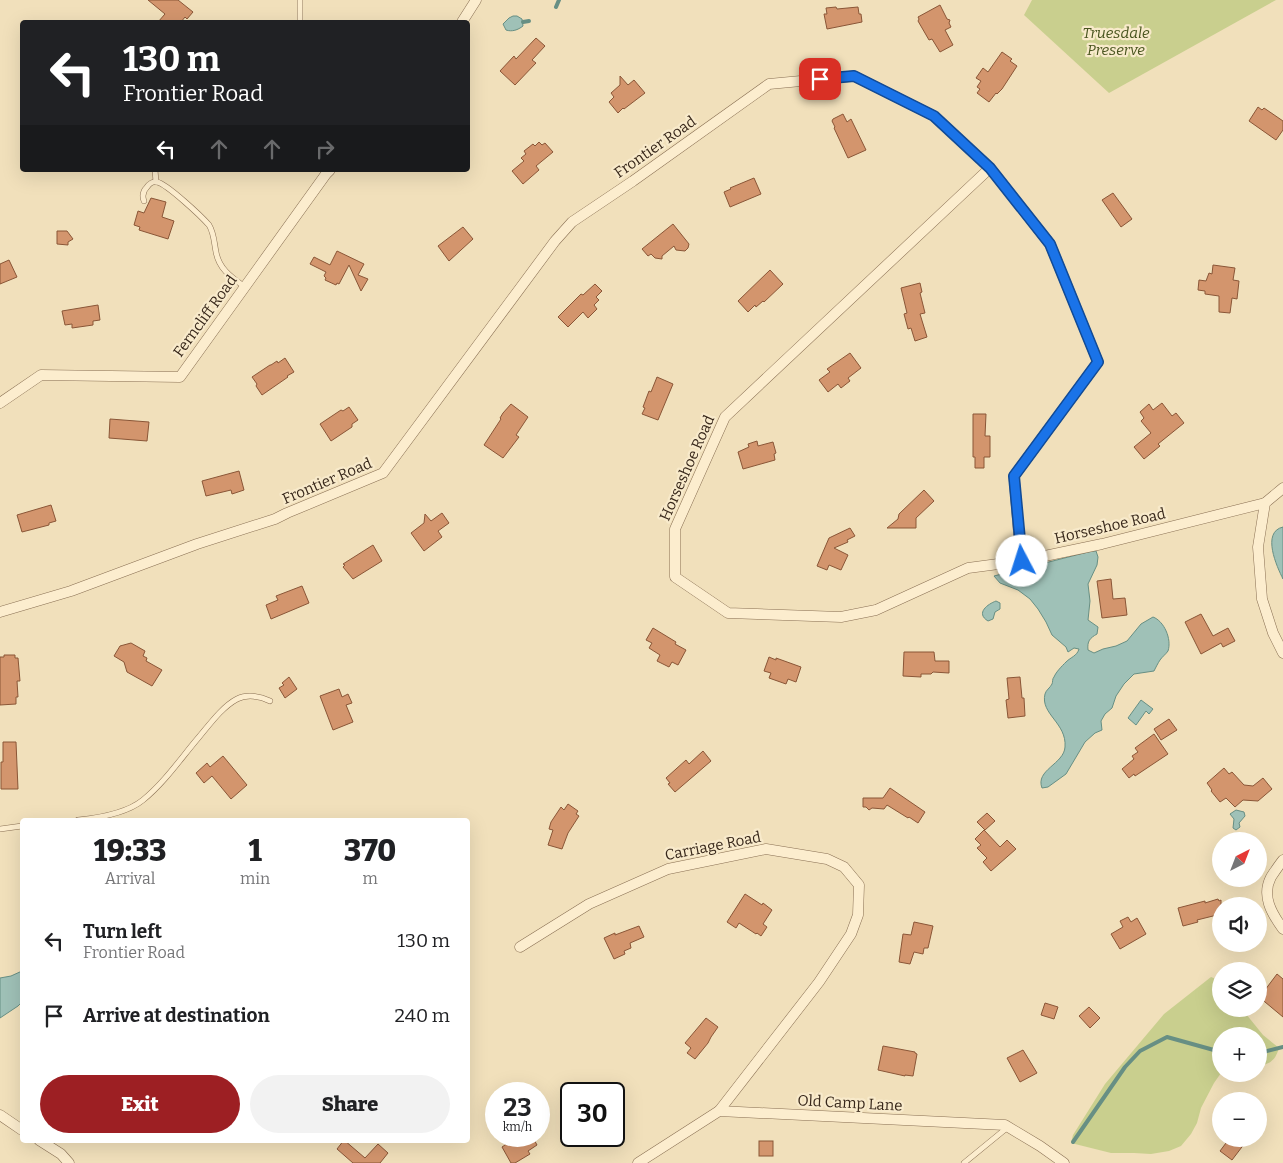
<!DOCTYPE html>
<meta charset="utf-8">
<style>
body{margin:0;font-family:Bitter,serif;background:#f2f2f2;color:#202124;height:100vh;display:flex;flex-direction:column;font-size:19px;white-space:nowrap}
*{box-sizing:border-box;margin:0}
p{font-size:16px;color:#757577}
.icon{flex:none;width:28px;height:28px;fill:none;stroke:currentColor;stroke-width:2;stroke-linecap:round;stroke-linejoin:round}
.map{position:relative;flex:1;overflow:hidden}
.details{position:absolute;left:20px;top:818px;width:450px;height:325px;display:flex;flex-direction:column;background:#fff;border-radius:5px;box-shadow:0 5px 20px #0002}
.details>*{flex:none}
.hud{position:absolute;left:20px;top:20px;width:450px;height:152px;border-radius:5px;box-shadow:0 5px 20px #0002;background:#202124;color:#fff;overflow:hidden}
.needle{width:32px;rotate:42deg}
.fabs{position:absolute;left:1212px;top:832px;display:grid;gap:10px}
.fabs a{display:grid;place-items:center;width:55px;height:55px;border-radius:50%;background:#fff;box-shadow:0 5px 20px #0002;font-size:25px}
.speed{position:absolute;left:485px;top:1082px;display:flex;gap:10px;font-size:25px;font-weight:700;text-align:center}
.speed>*{display:grid;place-content:center;width:65px;height:65px;border-radius:50%;background:#fff;box-shadow:0 5px 20px #0002;line-height:1}
.speed small{font-size:12px;font-weight:400}
.speed .limit{border:2px solid #111;border-radius:8px;background:#fff;color:#111}
.pin{position:absolute;display:grid;place-items:center;width:42px;height:42px;color:#fff;margin:-21px;border-radius:10px;box-shadow:0 2px 8px #0006}
.me{position:absolute;width:55px;margin:-28px;rotate:355deg;stroke-linejoin:round;filter:drop-shadow(0 0 4px #0008)}
.turn{display:flex;align-items:center;gap:18px;height:105px;padding:0 20px;font-size:22px}
.turn .icon{width:65px;height:65px;stroke-width:2.5}
.turn b{display:block;font-size:35px;line-height:42px}
.lanes{display:flex;align-items:center;height:48px;padding:0 20px;background:#0003;justify-content:center;gap:25px;direction:ltr}
.lanes .off{opacity:.35}
.eta{display:flex;justify-content:space-evenly;align-items:center;height:85px;text-align:center}
.eta b{font-size:30px;font-weight:800;line-height:35px}
.primary-button{display:flex;gap:10px;margin-top:auto;padding:10px 20px}
.primary-button a{flex:1;height:58px;border-radius:30px;background:#9d1f23;color:#fff;font-size:20px;font-weight:800;line-height:58px;text-align:center}
.primary-button a+a{background:#f2f2f2;color:#202124}
ul{padding:0;list-style:none}
li{display:flex;align-items:center;gap:15px;height:75px;padding:0 20px}
li div{flex:1}
li b{display:block;font-size:19px}
li em{font-style:normal}
.map>svg:first-child{display:block}
.green{fill:#c9cf8e}
.water{fill:#9fc1b7;stroke:#678f84}
.lines{fill:none;stroke-linecap:round;stroke-linejoin:round}
.stream{stroke:#678f84;stroke-width:4}
.building{fill:#d3956d;stroke:#8a5637}
.service-casing{stroke:#896f53;stroke-width:6}
.minor-casing{stroke:#896f53;stroke-width:11}
.service{stroke:#fcedce;stroke-width:5}
.minor{stroke:#fcedce;stroke-width:10}
.route-casing{stroke:#114b97;stroke-width:12}
.route{stroke:#1a73e8;stroke-width:9}
.labels{text-anchor:middle;dominant-baseline:central;stroke-width:4.5;stroke-linejoin:round;paint-order:stroke}
.park-label{font-size:15px;font-style:italic;fill:#49551f;stroke:#f8eacb}
.street-label{font-size:15px;fill:#37271a;stroke:#f8eacb}
</style>
<div class="map">
<svg width="1283" height="1163" viewBox="0 0 1283 1163">
<rect width="100%" height="100%" fill="#f1e0bb"/>
<g class="green">
<path d="M1032 0H1276L1109 93 1024 15Z"/>
<path d="M1211 977 1221 981V1009H1242L1263 1035 1279 1048C1275 1060 1272 1063 1259 1066V1036H1221V1073L1214 1083 1201 1108 1197 1123 1191 1134 1181 1146 1169 1151 1151 1154 1134 1153H1111L1071 1143 1073 1135 1105 1084 1164 1014Z"/>
</g>
<g class="water">
<path d="M513 16H517L522 19 523 26C518 30 512 32 506 30L503 24 509 18Z"/>
<path d="M1283 527V579C1277 567 1261 532 1283 527Z"/>
<path d="M1092 551H1096L1098 557 1097 565 1088 584 1090 601 1088 620 1098 627 1097 634C1090 638 1087 641 1088 650L1094 653 1103 649 1116 646 1127 641 1141 624 1153 617C1164 621 1172 639 1168 651 1166 654 1162 657 1160 660 1158 663 1156 667 1154 671L1134 674 1124 684 1116 696 1112 708 1105 714 1101 721 1102 730 1095 733 1085 742 1066 774 1048 787 1042 788C1035 770 1064 764 1065 747 1067 723 1040 714 1045 694 1046 690 1050 688 1052 684 1053 682 1052 679 1054 677 1056 672 1062 666 1066 662 1071 657 1077 656 1079 649L1074 648 1068 652 1066 647 1052 635 1046 622 1038 609 1030 599 1018 590 1000 583 994 576Z"/>
<path d="M996 601 1000 603V609L995 612 993 619 988 621C975 613 988 604 996 601Z"/>
<path d="M1141 700 1153 709 1149 714 1146 711 1136 725 1128 718Z"/>
<path d="M1236 810 1244 812 1245 816 1239 823 1240 827 1236 830 1233 828 1234 819 1230 814Z"/>
<path d="M22 971V1002L18 1006 0 1018V978L11 976Z"/>
</g>
<g class="lines">
<g class="stream">
<path d="M556 7 559 0"/>
<path d="M523 22 529 21"/>
<path d="M1259 1053 1283 1047"/>
<path d="M1073 1142 1125 1067 1140 1051 1167 1037 1221 1052"/>
</g>
</g>
<g class="building">
<path d="M148 0H178L193 12 187 19 185 17 181 22H158L165 14Z"/>
<path d="M940 5 947 19 950 20 949 23 951 27 945 30 953 45 940 52 932 39 929 40 918 21 919 19 918 17Z"/>
<path d="M836 7 837 9 858 7 859 14H861L862 22 827 29 824 14H827L826 8Z"/>
<path d="M536 38 545 46 532 60 536 63 515 85 500 71 514 56 516 59Z"/>
<path d="M1002 52 1012 59 1010 61 1017 66 1002 89 997 94 996 93 989 102 977 93 980 89 977 87 981 81 976 78 983 68 988 72Z"/>
<path d="M620 76 628 85 634 80 645 93 624 109 623 108 618 113 609 102 614 97 611 93 620 85Z"/>
<path d="M1258 107 1262 110 1264 108 1283 121V130L1276 140 1249 121Z"/>
<path d="M843 114 847 122 851 119 866 150 848 158 834 128 835 127 832 121 833 119Z"/>
<path d="M539 142 542 145 545 143 553 152 536 166 539 170 523 184 512 171 524 161 521 158 526 154 524 151 533 144 535 146Z"/>
<path d="M754 178 761 194 730 207 724 192 731 189 730 188Z"/>
<path d="M1113 193 1132 219 1121 227 1102 200Z"/>
<path d="M151 198 166 202 162 217 174 221 168 239 139 230 140 227 134 225 138 211 144 213Z"/>
<path d="M673 224 689 244 688 248 685 251 676 250 674 246 662 256V259L655 258 651 254 648 256 642 249Z"/>
<path d="M463 227 473 239 449 261 438 246Z"/>
<path d="M57 231H67L73 239 68 242V245L57 244Z"/>
<path d="M337 251 364 264 358 275 368 279 361 291 349 265 339 284 337 283 336 285 325 280 326 278 324 276 326 272 310 264 314 257 330 265Z"/>
<path d="M9 260 17 277 0 284V264Z"/>
<path d="M1213 265 1235 268 1233 280 1239 281 1237 299 1232 298 1230 313 1219 312V296L1205 294V291L1198 290 1199 280 1206 281 1209 273 1212 274Z"/>
<path d="M770 270 783 284 764 302 763 301 756 307 755 305 748 312 738 301Z"/>
<path d="M920 283 922 292 920 293 925 313 920 314 927 337 915 341 911 328 908 329 904 314 907 313 901 288Z"/>
<path d="M595 284 602 291 596 297 599 300 594 305 597 309 588 318 583 312 568 327 558 317 581 294 583 295Z"/>
<path d="M98 305 100 320 93 321V325L72 328V324L65 325 62 311Z"/>
<path d="M850 353 861 368 848 378 850 381 841 388 838 384 828 392 819 380 830 372 827 369Z"/>
<path d="M285 358 294 372 287 376 288 377 262 395 256 386 257 384 252 377 270 365H271L277 361 278 363Z"/>
<path d="M657 377 673 384 658 420 642 414 645 408 643 407 649 391 651 392Z"/>
<path d="M1162 403 1172 416 1176 413 1184 423 1158 444 1160 446 1144 459 1134 447 1151 433 1141 421 1144 418 1140 412 1149 404 1153 410Z"/>
<path d="M511 404 528 417 516 435 519 437 503 458 484 445 501 419 500 418 503 413Z"/>
<path d="M349 407 358 420 352 424V427L331 441 320 424 341 410 343 411Z"/>
<path d="M973 414H986L985 436H990V457H984V468H975V457H973Z"/>
<path d="M110 419 149 422 147 441 109 438Z"/>
<path d="M757 441 758 446 773 442 776 453 774 454 775 460 743 469 738 452 749 447 748 444Z"/>
<path d="M239 471 244 490 232 494 231 490 206 496 202 481Z"/>
<path d="M924 490 934 501 916 518V528H887L898 519 899 514Z"/>
<path d="M51 505 56 521 49 523V525L22 532 17 515Z"/>
<path d="M442 513 449 523 438 531 442 537 424 551 411 533 424 523 425 514 431 521Z"/>
<path d="M850 528 855 536 847 540 848 542 834 548 848 555 841 570 829 565 827 570 817 566 829 538Z"/>
<path d="M373 545 382 561 353 579 343 567 345 565 343 564Z"/>
<path d="M1111 579 1113 599 1125 598 1127 615 1102 618 1097 581Z"/>
<path d="M302 586 309 603 271 619 266 605 278 600 276 596Z"/>
<path d="M1201 614 1213 636 1228 628 1235 641 1223 647 1221 643 1201 654 1185 622Z"/>
<path d="M653 628 676 642 675 644 686 650 678 665 672 662 669 667 657 661 660 655 649 648 652 643 646 640Z"/>
<path d="M131 643 145 651 143 656 147 658 146 661 162 670 152 686 127 672 124 662 114 656 120 646Z"/>
<path d="M904 652H934L935 661H949V673L933 672 931 674H921V677L903 676Z"/>
<path d="M4 655H15V658H18L20 681H17L18 697H16V704L0 705V657H4Z"/>
<path d="M769 657 776 660V658L801 667 796 682 788 679 786 684 769 678 771 673 764 671Z"/>
<path d="M289 677 297 689 285 698 279 688 284 685 282 683Z"/>
<path d="M1020 677 1022 698H1024L1025 716 1008 718 1006 700 1009 699 1007 678Z"/>
<path d="M339 689 342 697 348 694 352 703 346 705 353 722 333 730 320 696Z"/>
<path d="M1169 719 1177 730 1161 740 1154 729Z"/>
<path d="M1154 734 1168 754 1135 776 1134 774 1129 778 1122 769 1134 759 1132 756 1138 752 1135 748Z"/>
<path d="M3 742H16L18 789H1V762H3Z"/>
<path d="M703 751 711 761 675 792 668 784 670 783 666 778 686 760 689 764Z"/>
<path d="M223 756 247 785 231 799 212 776 204 783 196 773 207 763 210 767Z"/>
<path d="M1224 768 1229 774 1232 772 1244 785 1253 786 1263 778 1272 789 1258 801 1243 800 1235 807 1226 798 1220 802 1211 791 1212 790 1207 783Z"/>
<path d="M890 788 925 812 918 823 909 817 908 818 887 805 884 809 872 808 869 810 866 807H863V798H883Z"/>
<path d="M568 804 578 811 576 814 579 816 568 833 562 849 548 845 553 830 549 829 551 822 561 807 564 810Z"/>
<path d="M987 813 995 821 985 830 977 822Z"/>
<path d="M984 830 1000 847 1007 840 1016 849 991 871 983 862 987 858 977 848 981 845 975 839Z"/>
<path d="M745 894 762 905 763 903 772 910 763 924 767 927 761 936 757 933 756 934 739 923 736 928 727 922Z"/>
<path d="M1218 899 1219 901 1221 900V914L1197 920 1198 922 1183 926 1178 908 1205 901V903Z"/>
<path d="M1128 917 1131 922 1137 918 1146 934 1120 949 1111 934 1123 927 1120 921Z"/>
<path d="M914 922 933 926 928 948H924L923 954 914 952 910 964 899 962 903 934 911 935Z"/>
<path d="M639 926 644 937 630 943 631 948 624 951 625 954 614 959 604 938 615 933V935Z"/>
<path d="M1277 974 1283 979V1017L1259 997V991L1265 990Z"/>
<path d="M1045 1003 1058 1007 1054 1019 1041 1015Z"/>
<path d="M1089 1007 1100 1018 1090 1028 1079 1016Z"/>
<path d="M706 1018 718 1027 711 1037 708 1043 695 1059 687 1053 691 1048 685 1043Z"/>
<path d="M883 1046 915 1052V1053L917 1054 913 1076 905 1075V1076L878 1070Z"/>
<path d="M1023 1050 1037 1073 1020 1082 1007 1058Z"/>
<path d="M512 1136H532L537 1145 528 1151 530 1154 515 1163H511L502 1147 514 1139Z"/>
<path d="M1229 1139H1248L1232 1160 1220 1151Z"/>
<path d="M344 1140 365 1158 378 1144 388 1153 380 1163H353L337 1149Z"/>
<rect x="759" y="1141" width="14" height="15"/>
</g>
<g class="lines">
<defs>
<g id="service">
<path d="M300 0V22"/>
<path d="M155 170 156 182"/>
<path d="M144 201C142 196 143 191 147 187 149 184 153 181 157 182 167 184 201 216 209 225 214 233 214 242 216 252 219 269 231 277 245 287"/>
<path d="M78 820C98 818 127 813 143 800 165 782 181 758 199 737 210 724 222 707 237 699 247 694 260 696 270 701"/>
<path d="M0 829 22 826"/>
<path d="M964 1163 1008 1127"/>
</g>
<g id="minor">
<path d="M462 22 476 0"/>
<path d="M990 168 725 417 675 529V577L728 613 841 617 876 610 968 568 1021 561 1102 544 1265 503"/>
<path d="M0 403 41 375 180 377 326 174 330 170"/>
<path d="M1283 488 1265 503 1258 547 1262 599 1273 633 1283 653"/>
<path d="M0 612 71 591 197 544 275 519 287 513 383 473 555 241 572 222 633 181 769 84 854 76 934 116 990 168 1050 244 1098 362 1014 476 1021 561"/>
<path d="M1283 860C1279 865 1275 871 1271 877 1261 896 1272 914 1283 929"/>
<path d="M520 947 589 904 668 869 766 849 827 859 844 867 859 885 858 915 851 934 819 982 719 1111"/>
<path d="M0 1115 22 1130"/>
<path d="M39 1140 61 1154 69 1163"/>
<path d="M638 1163 719 1111 1005 1125 1040 1146 1064 1163"/>
</g>
</defs>
<use href="#service" class="service-casing"/>
<use href="#minor" class="minor-casing"/>
<use href="#service" class="service"/>
<use href="#minor" class="minor"/>
</g>
<g class="lines">
<defs>
<path id="route" d="M820 79 854 76 934 116 990 168 1050 244 1098 362 1014 476 1022 561"/>
</defs>
<use href="#route" class="route-casing"/>
<use href="#route" class="route"/>
</g>
<g class="labels">
<g class="park-label">
<text x="1116" y="33">Truesdale<tspan x="1116" dy="17">Preserve</tspan></text>
</g>
<g class="street-label">
<text transform="translate(655 147) rotate(-35)">Frontier Road</text>
<text transform="translate(205 316) rotate(-54)">Ferncliff Road</text>
<text transform="translate(687 468) rotate(-66)">Horseshoe Road</text>
<text transform="translate(327 481) rotate(-23)">Frontier Road</text>
<text transform="translate(1110 526) rotate(-13)">Horseshoe Road</text>
<text transform="translate(713 846) rotate(-11)">Carriage Road</text>
<text transform="translate(850 1103) rotate(3)">Old Camp Lane</text>
</g>
</g>
</svg>
<div class="fabs">
<a><svg class="needle" viewBox="-14 -14 28 28"><path d="M0-13l5 13h-10z" fill="#e53935"/><path d="M0 13l5-13h-10z" fill="#757577"/></svg></a>
<a><svg class="icon" aria-label="sound" viewBox="0 0 24 24"><path d="M4 9h4l5-4v14l-5-4H4zM17 9q2 3 0 6"/></svg></a>
<a><svg class="icon" aria-label="layers" viewBox="0 0 24 24"><path d="M12 4l9 5-9 5-9-5zM3 14l9 5 9-5"/></svg></a>
<a>+</a>
<a>−</a>
</div>
<div class="speed"><div>23<small>km/h</small></div><div class="limit">30</div></div>
<div class="pin" style="left:820px;top:79px;background:#d93025"><svg class="icon" aria-label="arrive" viewBox="0 0 24 24"><path d="M6 21V4h12l-3 4 3 4H6"/></svg></div>
<svg class="me" style="left:1022px;top:561px" viewBox="-20 -20 40 40"><circle r="19" fill="#fff"/><path d="M0-13L10 11 0 6-10 11z" fill="#1a73e8"/></svg>
<div class="hud">
<div class="turn"><svg class="icon" aria-label="left" viewBox="0 0 24 24"><path d="M17 20v-9H6M10 6l-5 5 5 5"/></svg><div><b>130 m</b>Frontier Road</div></div>
<div class="lanes"><svg class="icon" aria-label="left" viewBox="0 0 24 24"><path d="M17 20v-9H6M10 6l-5 5 5 5"/></svg><svg class="icon off" aria-label="ahead" viewBox="0 0 24 24"><path d="M12 20V5M6 11l6-6 6 6"/></svg><svg class="icon off" aria-label="ahead" viewBox="0 0 24 24"><path d="M12 20V5M6 11l6-6 6 6"/></svg><svg class="icon off" aria-label="right" viewBox="0 0 24 24"><path d="M7 20v-9h11M14 6l5 5-5 5"/></svg></div>
</div>
<section class="details">
<div class="eta">
<div><b>19:33</b><p>Arrival</p></div>
<div><b>1</b><p>min</p></div>
<div><b>370</b><p>m</p></div>
</div>
<ul>
<li><svg class="icon" aria-label="left" viewBox="0 0 24 24"><path d="M17 20v-9H6M10 6l-5 5 5 5"/></svg><div><b>Turn left</b><p>Frontier Road</p></div><em>130 m</em></li>
<li><svg class="icon" aria-label="arrive" viewBox="0 0 24 24"><path d="M6 21V4h12l-3 4 3 4H6"/></svg><div><b>Arrive at destination</b></div><em>240 m</em></li>
</ul>
<div class="primary-button"><a>Exit</a><a>Share</a></div>
</section>
</div>
